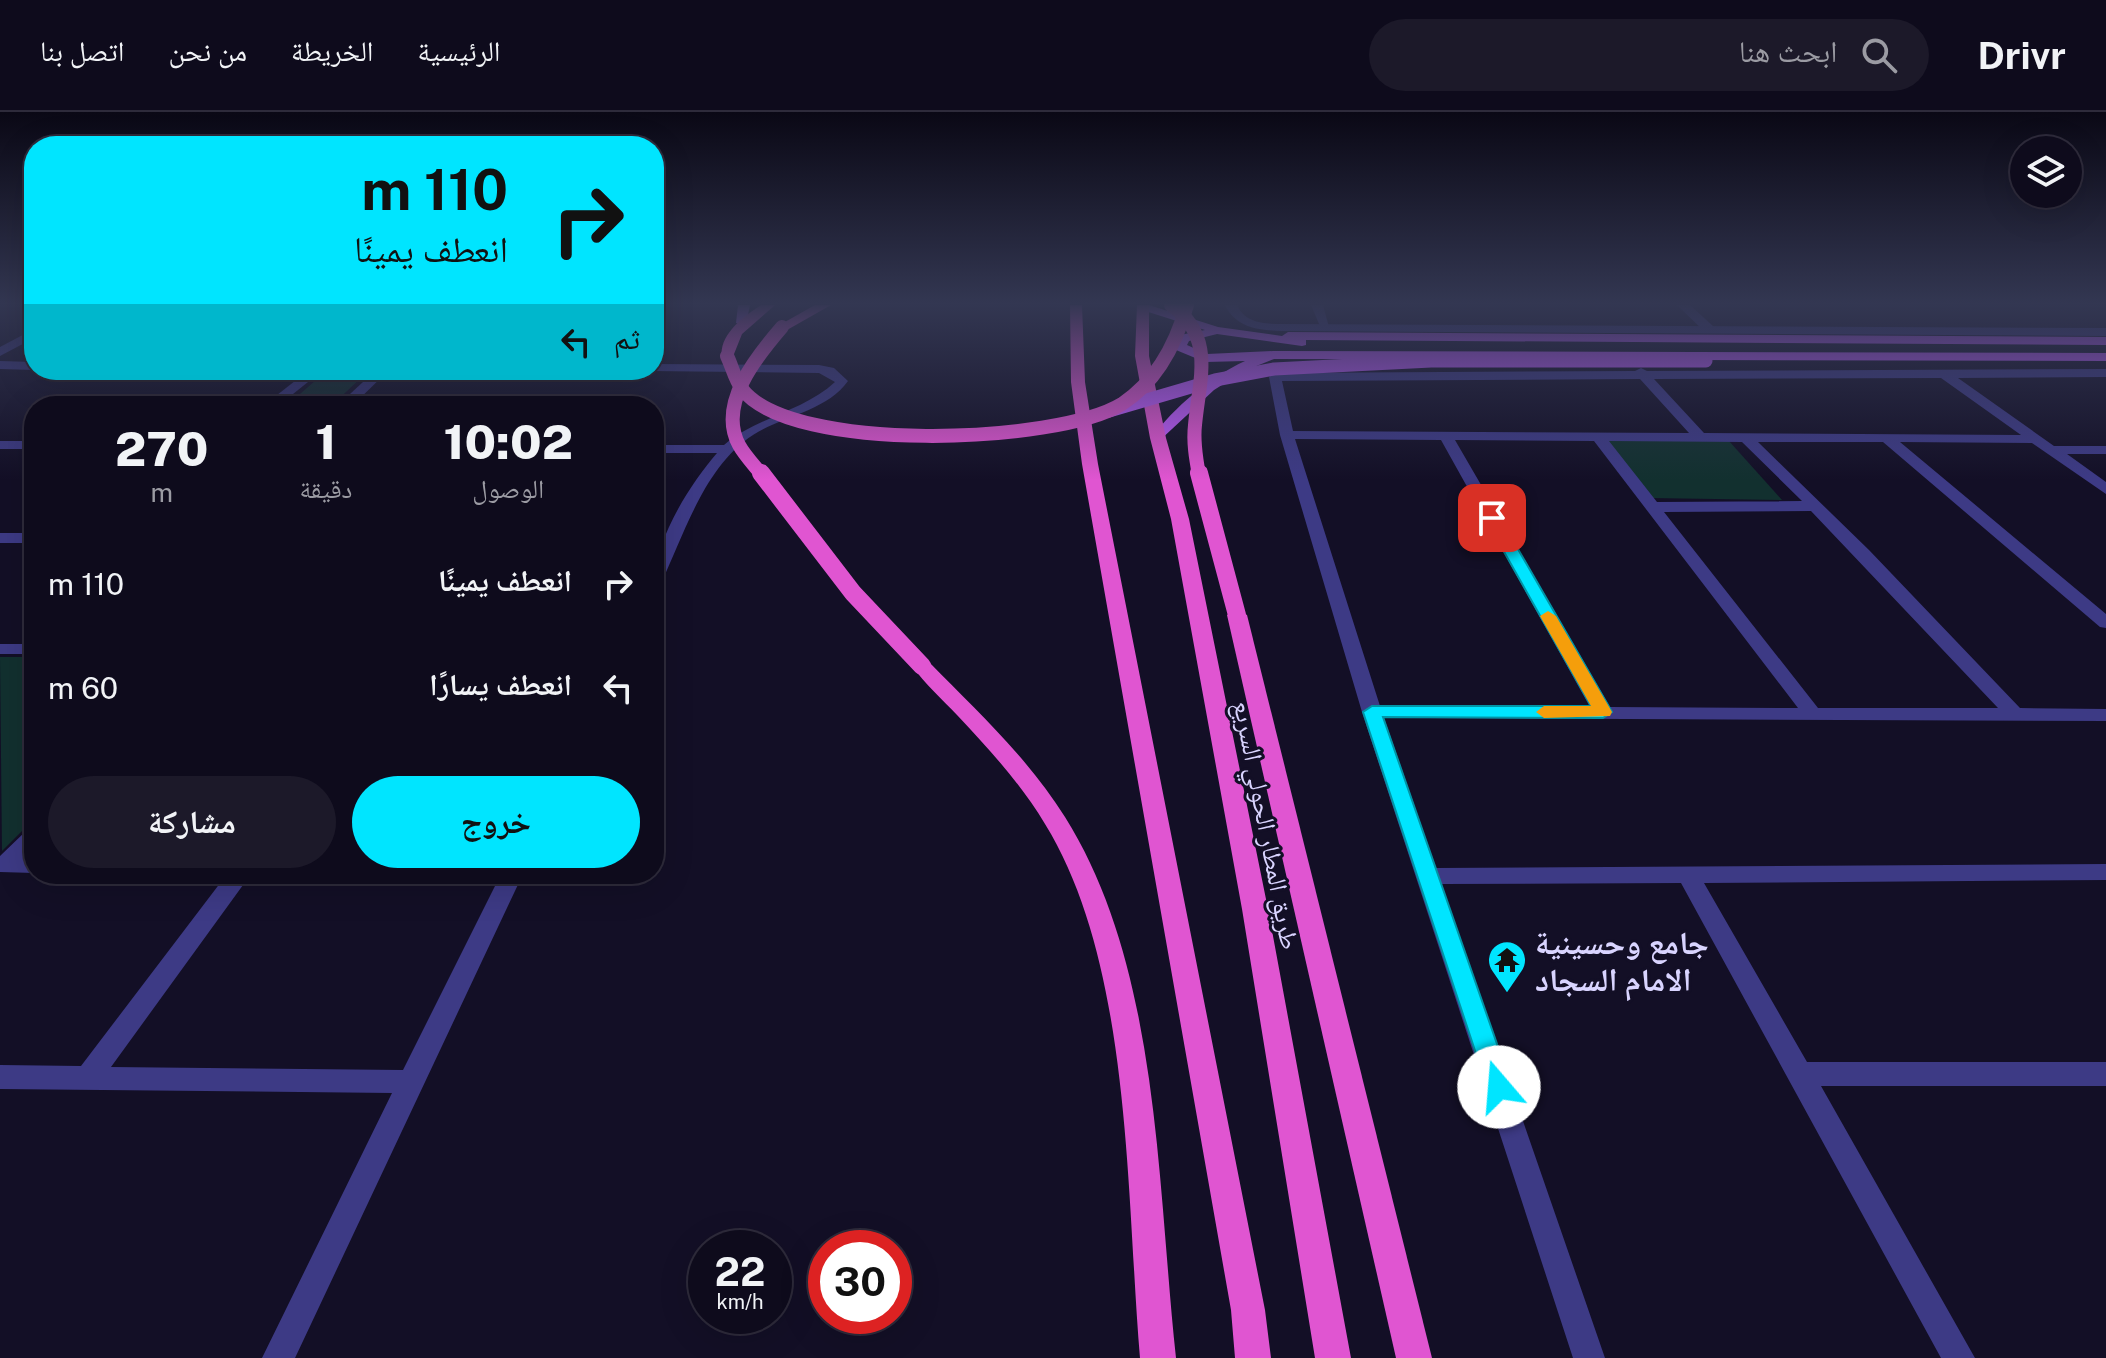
<!DOCTYPE html>
<html lang="ar">
<meta charset="utf-8">
<style>
body{margin:0;font-family:"Public Sans","Noto Naskh Arabic",sans-serif;background:#1c1929;color:#f1f3f6;direction:rtl;height:100vh;display:flex;flex-direction:column;font-size:30px;white-space:nowrap}
*{box-sizing:border-box;margin:0}
p{font-size:26px;color:#9b9ba3}
.icon{flex:none;width:44px;height:44px;fill:none;stroke:currentColor;stroke-width:2;stroke-linecap:round;stroke-linejoin:round}
.map{position:relative;flex:1;overflow:hidden;direction:ltr}
.panel{position:absolute;left:24px;top:284px;width:640px;height:488px;display:flex;flex-direction:column;background:#0e0b1c;border-radius:32px;box-shadow:0 8px 32px #0002,0 0 0 2px #2e2b3b;direction:rtl}
.panel>*{flex:none}
.top-card{position:absolute;left:24px;top:24px;width:640px;height:244px;border-radius:32px;box-shadow:0 8px 32px #0002,0 0 0 2px #2e2b3b;direction:rtl;background:#00e5ff;color:#111;overflow:hidden}
.fabs{position:absolute;left:2010px;top:24px;display:grid;gap:16px}
.fabs a{display:grid;place-items:center;width:72px;height:72px;border-radius:50%;background:#0e0b1c;box-shadow:0 8px 32px #0002,0 0 0 2px #2e2b3b;font-size:40px}
.speed{position:absolute;left:688px;top:1118px;display:flex;gap:16px;font-size:40px;font-weight:700;text-align:center}
.speed>*{display:grid;place-content:center;width:104px;height:104px;border-radius:50%;background:#0e0b1c;box-shadow:0 8px 32px #0002,0 0 0 2px #2e2b3b;line-height:1}
.speed small{font-size:20px;font-weight:400}
.speed .limit{border:12px solid #d22;background:#fff;color:#111}
.pin{position:absolute;display:grid;place-items:center;width:68px;height:68px;color:#fff;margin:-34px;border-radius:16px;box-shadow:0 4px 12px #0006}
.me{position:absolute;width:88px;margin:-44px;rotate:342deg;stroke-linejoin:round;filter:drop-shadow(0 0 6px #0008)}
.turn{display:flex;align-items:center;gap:28px;height:168px;padding:0 24px;font-size:36px}
.turn .icon{width:104px;height:104px;stroke-width:2.5}
.turn b{display:block;font-size:56px;line-height:68px}
.then{display:flex;align-items:center;height:76px;padding:0 24px;background:#0003;gap:16px;font-size:30px}
.eta{display:flex;justify-content:space-evenly;align-items:center;height:136px;text-align:center}
.eta b{font-size:48px;font-weight:800;line-height:56px}
.primary-button{display:flex;gap:16px;margin-top:auto;padding:16px 24px}
.primary-button a{flex:1;height:92px;border-radius:48px;background:#00e5ff;color:#111;font-size:32px;font-weight:800;line-height:92px;text-align:center}
.primary-button a+a{background:#1c1929;color:#f1f3f6}
ul{padding:0;list-style:none}
li{display:flex;align-items:center;gap:24px;height:104px;padding:0 24px}
li div{flex:1}
li b{display:block;font-size:30px}
li em{font-style:normal}
header{display:flex;align-items:center;gap:48px;box-sizing:border-box;height:112px;padding:0 40px;background:#0e0b1c;border-bottom:2px solid #2e2b3b}
header strong{font-size:38px}
nav{display:flex;gap:44px;margin-inline-start:auto;font-size:28px}
.search{width:560px;height:72px;background:#1c1929;display:flex;align-items:center;gap:20px;box-sizing:border-box;padding:0 28px;border-radius:44px;color:#9b9ba3;font-size:30px}
.map>svg:first-child{display:block}
.green{fill:#12302f}
.lines{fill:none;stroke-linecap:round;stroke-linejoin:round}
.minor{fill:#3d3a85;fill-rule:evenodd}
.tertiary{fill:#3d3a85;fill-rule:evenodd}
.primary{fill:#c25bff;fill-rule:evenodd}
.trunk{fill:#e055d1;fill-rule:evenodd}
.primary-bridge{stroke:#c25bff;stroke-width:13}
.trunk-bridge-far1{stroke:#e055d1;stroke-width:14}
.trunk-bridge{stroke:#e055d1;stroke-width:18}
.route{fill:#00e5ff;stroke:#0095a6;stroke-width:2}
.slow{fill:#f59e0b}
.labels{text-anchor:middle;dominant-baseline:central;stroke-width:6;stroke-linejoin:round;paint-order:stroke}
.street-label{font-size:26px;fill:#d9d4ff;stroke:#130f26}
.near-poi-label{font-size:32px;font-weight:bold;fill:#d9d4ff;stroke:#130f26;text-anchor:start}
</style>
<header>
<strong>Drivr</strong>
<div class="search"><svg class="icon" aria-label="search" viewBox="0 0 24 24"><circle cx="10" cy="10" r="6"/><path d="M15 15l6 6"/></svg>ابحث هنا</div>
<nav><a>الرئيسية</a><a>الخريطة</a><a>من نحن</a><a>اتصل بنا</a></nav>
</header>
<div class="map">
<svg width="2106" height="1246" viewBox="0 0 2106 1246">
<rect width="100%" height="100%" fill="#130f26"/>
<g class="green">
<path d="M322 263 363 264 331 294H286Z"/>
<path d="M1606 327 1729 329 1782 388 1649 386Z"/>
<path d="M0 545H34V707L2 739Z"/>
</g>
<g class="lines">
<g class="minor">
<path d="M1311 193H1323L1330 219H1322Z"/>
<path d="M1677 193H1690L1714 215V221H1706Z"/>
<path d="M0 249 34 250V258L0 257Z"/>
<path d="M654 252 819 253 834 256 848 269C827 299 782 304 753 323 705 354 685 420 662 469L654 474C654 429 688 375 717 341H654V333H724C757 305 804 299 835 270L819 261 650 259 654 258Z"/>
<path d="M1641 256 1647 259 2106 257V265L1958 266 2054 334H2106V342H2067L2106 370V382L2032 331 1900 330 2106 502V516L2100 515 1883 330H1758L1869 438 2020 596 2106 597V609L1384 606 1436 756 2106 752V768L1704 771 1807 950H2106V974H1821L1975 1246H1941L1681 771 1441 772 1605 1246H1573L1362 600 1280 323 1269 265 1275 261 1635 259ZM1941 266 2021 323 1704 321 1654 267ZM1640 267 1689 321 1293 319 1282 269ZM1295 327 1441 328 1590 595 1380 594ZM1455 328 1594 329 1798 596 1610 595ZM1609 329 1742 330 1802 389 1657 390ZM1811 399 1998 596H1818L1664 400Z"/>
<path d="M309 258H323L278 294H263Z"/>
<path d="M376 258H389L352 294H337Z"/>
<rect x="0" y="329" width="34" height="8"/>
<rect x="0" y="421" width="34" height="10"/>
<rect x="0" y="532" width="34" height="10"/>
<path d="M34 717V739L28 745H34V761L0 760V744L26 719Z"/>
<path d="M227 762H251L111 955 403 958 501 762H523L295 1246H262L392 981 0 977V953L81 954Z"/>
</g>
<g class="tertiary">
<path d="M1225 193H1237C1245 211 1264 212 1282 212L2106 216V224L1282 219C1258 218 1236 216 1225 193Z"/>
<path d="M34 217V226L0 244V235Z"/>
</g>
<g class="primary">
<path d="M738 193H750L746 213 736 211Z"/>
<path d="M1139 193H1149L1218 215 1282 224 1288 220 2106 225V233L1306 228V233L1302 234 1217 222 1189 229 1187 233 1207 242 1273 239 2106 241V249L1274 247 1244 259 1214 278 1158 330 1151 326C1176 294 1208 266 1245 249L1205 250 1176 238 1180 223 1205 218 1139 197Z"/>
</g>
<g class="trunk">
<path d="M761 193H775L742 222 732 247H722C718 223 743 205 761 193Z"/>
<path d="M815 193H831L787 218 776 215Z"/>
<path d="M1070 193H1082L1085 270 1098 352 1265 1198 1271 1246H1235L1231 1198 1082 352 1071 270Z"/>
<path d="M1137 193H1149V244L1166 326 1189 407 1268 797 1351 1246H1315L1242 797 1171 407 1150 326 1135 244Z"/>
<path d="M1237 497 1247 503 1432 1246H1396L1227 503Z"/>
<path d="M922 548 929 550C977 599 1028 646 1065 705 1160 856 1157 1072 1176 1246H1140C1126 1082 1132 853 1045 712 1021 672 989 637 957 603 942 587 925 572 912 554Z"/>
</g>
<path class="primary-bridge" d="M1109 299 1215 268 1274 257 1431 249H1706"/>
<g class="trunk-bridge-far1">
<path d="M1171 193C1216 225 1199 268 1195 313 1193 330 1196 347 1199 363"/>
<path d="M727 244C732 254 735 268 742 277 791 342 1057 332 1122 292 1157 269 1176 232 1187 193"/>
<path d="M762 363C755 354 745 344 739 333 717 292 757 244 782 215"/>
</g>
<g class="trunk-bridge">
<path d="M761 361 853 481 922 554"/>
<path d="M1199 361 1237 503"/>
</g>
</g>
<linearGradient id="sky" x2="0" y2="1"><stop stop-color="#0a0815"/><stop offset="0.52" stop-color="#333752"/><stop offset="1" stop-color="#333752" stop-opacity="0"/></linearGradient>
<rect width="2106" height="368" fill="url(#sky)"/>
<path class="route" d="M1492 402 1500 406 1612 600 1603 606 1383 605 1512 975 1508 983 1499 986 1490 983 1487 975 1363 600 1372 594H1591L1485 406Z"/>
<path class="slow" d="M1548 499 1556 504 1612 600 1610 604 1544 606 1536 600 1544 594H1591L1540 504Z"/>
<defs>
<symbol id="temple-pin" viewBox="-11 -11 22 30"><path d="M0 17L-7.5 6A9.5 9.5 0 1 1 7.5 6Z" fill="#00e5ff" stroke="#130f26"/><path d="M0-6L5-2H3V0L6.5 2.5H4V6H1.5V3h-3V6H-4V2.5H-6.5L-3 0V-2H-5Z" fill="#111"/></symbol>
</defs>
<g fill-rule="evenodd">
<use href="#temple-pin" x="1485" y="826" width="44" height="60"/>
</g>
<g class="labels">
<g class="street-label">
<text transform="translate(1267 713) rotate(79)">طريق المطار الحولي السريع</text>
</g>
<g class="near-poi-label">
<text x="1535" y="830">جامع وحسينية<tspan x="1535" dy="37">الامام السجاد</tspan></text>
</g>
</g>
</svg>
<div class="fabs">
<a><svg class="icon" aria-label="layers" viewBox="0 0 24 24"><path d="M12 4l9 5-9 5-9-5zM3 14l9 5 9-5"/></svg></a>
</div>
<div class="speed"><div>22<small>km/h</small></div><div class="limit">30</div></div>
<div class="pin" style="left:1492px;top:406px;background:#d93025"><svg class="icon" aria-label="arrive" viewBox="0 0 24 24"><path d="M6 21V4h12l-3 4 3 4H6"/></svg></div>
<svg class="me" style="left:1499px;top:975px" viewBox="-20 -20 40 40"><circle r="19" fill="#fff"/><path d="M0-13L10 11 0 6-10 11z" fill="#00e5ff"/></svg>
<div class="top-card">
<div class="turn"><svg class="icon" aria-label="right" viewBox="0 0 24 24"><path d="M7 20v-9h11M14 6l5 5-5 5"/></svg><div><b>110 m</b>انعطف يمينًا</div></div>
<div class="then">ثم<svg class="icon" aria-label="left" viewBox="0 0 24 24"><path d="M17 20v-9H6M10 6l-5 5 5 5"/></svg></div>
</div>
<section class="panel">
<div class="eta">
<div><b>10:02</b><p>الوصول</p></div>
<div><b>1</b><p>دقيقة</p></div>
<div><b>270</b><p>m</p></div>
</div>
<ul>
<li><svg class="icon" aria-label="right" viewBox="0 0 24 24"><path d="M7 20v-9h11M14 6l5 5-5 5"/></svg><div><b>انعطف يمينًا</b></div><em>110 m</em></li>
<li><svg class="icon" aria-label="left" viewBox="0 0 24 24"><path d="M17 20v-9H6M10 6l-5 5 5 5"/></svg><div><b>انعطف يسارًا</b></div><em>60 m</em></li>
</ul>
<div class="primary-button"><a>خروج</a><a>مشاركة</a></div>
</section>
</div>
